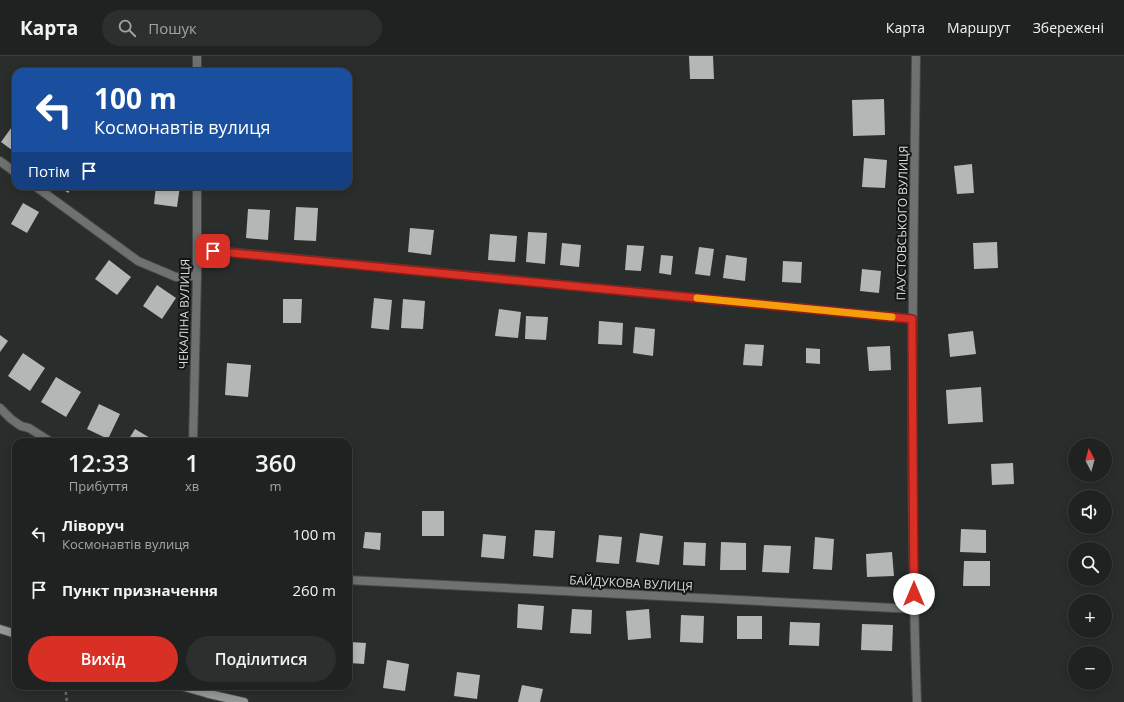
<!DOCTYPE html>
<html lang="uk">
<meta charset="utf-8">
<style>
body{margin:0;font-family:"Open Sans",sans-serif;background:#2c2f2d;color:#f1f3f6;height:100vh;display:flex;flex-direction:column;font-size:15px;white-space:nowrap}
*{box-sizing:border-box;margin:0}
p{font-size:13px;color:#a1a4a5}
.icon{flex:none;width:22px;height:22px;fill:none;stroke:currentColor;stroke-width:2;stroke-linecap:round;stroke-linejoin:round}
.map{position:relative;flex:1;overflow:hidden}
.sheet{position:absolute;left:12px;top:382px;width:340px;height:252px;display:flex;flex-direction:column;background:#1f2220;border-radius:12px;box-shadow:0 2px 10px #0003,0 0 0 1px #3c3f3e}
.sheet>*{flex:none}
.banner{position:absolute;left:12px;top:12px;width:340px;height:122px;border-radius:12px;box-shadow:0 2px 10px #0003,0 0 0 1px #3c3f3e;background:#1a4fa0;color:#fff;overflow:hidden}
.needle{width:26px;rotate:354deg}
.fabs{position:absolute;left:1068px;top:382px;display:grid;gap:8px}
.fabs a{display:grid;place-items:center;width:44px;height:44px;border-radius:50%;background:#1f2220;box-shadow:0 2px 10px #0003,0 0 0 1px #3c3f3e;font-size:20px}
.pin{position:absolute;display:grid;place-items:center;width:34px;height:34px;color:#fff;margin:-17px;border-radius:8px;box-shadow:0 2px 6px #0006}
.me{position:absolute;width:44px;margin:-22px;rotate:0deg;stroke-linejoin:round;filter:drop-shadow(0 0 3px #0008)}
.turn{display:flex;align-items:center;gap:14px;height:84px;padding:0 16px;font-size:18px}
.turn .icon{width:52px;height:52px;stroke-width:2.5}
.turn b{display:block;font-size:28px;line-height:34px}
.then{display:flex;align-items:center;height:38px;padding:0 16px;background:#0003;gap:8px;font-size:15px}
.eta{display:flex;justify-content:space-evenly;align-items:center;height:68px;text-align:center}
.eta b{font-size:24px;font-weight:600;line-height:28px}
.cta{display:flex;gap:8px;margin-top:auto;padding:8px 16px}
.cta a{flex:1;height:46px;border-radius:24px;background:#d93025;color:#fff;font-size:16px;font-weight:600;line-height:46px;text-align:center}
.cta a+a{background:#2c2f2d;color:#f1f3f6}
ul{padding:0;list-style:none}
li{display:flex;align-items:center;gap:12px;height:56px;padding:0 16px}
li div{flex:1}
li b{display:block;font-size:15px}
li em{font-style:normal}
header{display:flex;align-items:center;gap:24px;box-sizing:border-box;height:56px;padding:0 20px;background:#1f2220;border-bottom:1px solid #3c3f3e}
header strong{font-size:19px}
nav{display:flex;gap:22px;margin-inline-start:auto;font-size:14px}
.search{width:280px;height:36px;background:#2c2f2d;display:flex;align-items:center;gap:10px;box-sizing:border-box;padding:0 14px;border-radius:22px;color:#a1a4a5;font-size:15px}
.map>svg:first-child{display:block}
.building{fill:#b3b7b5}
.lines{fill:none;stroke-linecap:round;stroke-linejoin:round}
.minor-casing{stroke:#454947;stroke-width:10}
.secondary-casing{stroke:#454947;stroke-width:10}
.path{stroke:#6c6f6e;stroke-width:2.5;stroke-dasharray:3 3;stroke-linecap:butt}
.minor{stroke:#6f7170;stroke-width:8}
.secondary{stroke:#959896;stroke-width:8}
.route-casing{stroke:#8d1f18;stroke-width:10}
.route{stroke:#d93025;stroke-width:7}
.slow{stroke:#f59e0b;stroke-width:7}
.labels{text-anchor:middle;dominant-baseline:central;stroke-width:4;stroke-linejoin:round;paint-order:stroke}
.street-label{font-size:12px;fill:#dadcdb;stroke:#131514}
</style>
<header>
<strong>Карта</strong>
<div class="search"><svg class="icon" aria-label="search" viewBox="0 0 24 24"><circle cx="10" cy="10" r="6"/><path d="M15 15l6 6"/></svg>Пошук</div>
<nav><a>Карта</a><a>Маршрут</a><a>Збережені</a></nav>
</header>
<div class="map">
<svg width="1124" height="646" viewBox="0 0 1124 646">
<rect width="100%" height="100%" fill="#292d2b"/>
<g class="building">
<path d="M689 0H713L714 23H690Z"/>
<path d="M884 43 885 79 853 80 852 44Z"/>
<path d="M14 68 16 70V97L1 86Z"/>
<path d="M864 102 887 104 885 132 862 131Z"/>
<path d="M972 108 974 137 957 138 954 110Z"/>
<path d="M59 130H73L68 137Z"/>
<path d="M156 130H180L177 151 154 148Z"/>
<path d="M23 147 39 156 27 177 11 168Z"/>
<path d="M296 151 318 152 316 185 294 184Z"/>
<path d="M248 153 270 154 268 184 246 182Z"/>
<path d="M410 172 434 174 431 199 408 196Z"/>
<path d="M528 176 547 177 545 208 526 206Z"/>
<path d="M490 178 517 180 515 206 488 204Z"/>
<path d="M997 186 998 212 974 213 973 187Z"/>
<path d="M562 187 581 189 579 211 560 209Z"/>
<path d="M627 189 644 190 641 215 625 214Z"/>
<path d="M699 191 714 193 710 220 695 218Z"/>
<path d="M661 199 673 200 671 219 659 217Z"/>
<path d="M726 199 747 202 745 225 723 222Z"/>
<path d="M109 204 131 221 117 239 95 223Z"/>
<path d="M783 205 802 206 801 227 782 226Z"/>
<path d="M862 213 881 215 879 237 860 235Z"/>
<path d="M157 229 176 242 162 263 143 250Z"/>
<path d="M374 242 392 244 389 274 371 272Z"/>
<path d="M283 243H302L301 267H283Z"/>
<path d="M403 243 425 245 423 273 401 272Z"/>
<path d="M499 253 521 256 518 282 495 280Z"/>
<path d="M526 260 548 261 546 284 525 283Z"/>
<path d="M599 265 623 267 622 289 598 288Z"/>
<path d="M635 271 655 273 653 300 633 297Z"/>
<path d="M973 275 976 298 950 301 948 278Z"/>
<path d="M0 279 8 285 0 296Z"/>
<path d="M745 288 764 289 762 310 743 309Z"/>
<path d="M890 290 891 314 869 315 867 291Z"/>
<path d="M806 292 820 293V308L806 307Z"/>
<path d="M23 297 45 312 30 335 8 320Z"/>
<path d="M227 307 251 309 248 341 225 339Z"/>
<path d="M56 321 81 336 66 361 41 346Z"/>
<path d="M981 331 983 366 948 368 946 334Z"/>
<path d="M99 348 120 358 108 383 87 373Z"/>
<path d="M135 373 157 386H127Z"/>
<path d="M1013 407 1014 428 992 429 991 408Z"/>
<rect x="422" y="455" width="22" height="25"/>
<path d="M961 473 986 474V497L960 496Z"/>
<path d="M535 474 555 475 553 502 533 500Z"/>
<path d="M365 476 381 477 380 494 363 492Z"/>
<path d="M640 477 663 480 659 509 636 506Z"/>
<path d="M483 478 506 480 504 503 481 501Z"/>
<path d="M599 479 622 481 619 508 596 506Z"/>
<path d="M815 481 834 483 832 514 813 513Z"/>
<path d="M684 486 706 487 705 510 683 509Z"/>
<path d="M721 486 746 487V514H720Z"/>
<path d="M764 489 791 490 789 517 762 516Z"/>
<path d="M892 496 894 520 867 521 866 498Z"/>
<path d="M964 505H990V530H963Z"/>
<path d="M518 548 544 550 542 574 517 572Z"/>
<path d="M572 553 592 554 591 578 570 577Z"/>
<path d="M649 553 651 582 628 584 626 555Z"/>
<path d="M681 559 704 560 703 587 680 586Z"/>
<rect x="737" y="560" width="25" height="23"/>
<path d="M790 566 820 567 819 590 789 589Z"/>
<path d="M862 568 893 569 892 595 861 594Z"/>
<path d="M351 586 366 587 364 608 349 607Z"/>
<path d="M387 604 409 608 405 635 383 632Z"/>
<path d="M457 616 480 619 477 643 454 640Z"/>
<path d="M522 629 543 633 540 646H518Z"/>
</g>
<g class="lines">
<defs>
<g id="minor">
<path d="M916 0C913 215 909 431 917 646"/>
<path d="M197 16V0"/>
<path d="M0 105 16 117"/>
<path d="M35 130 138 205 176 221 197 220"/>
<path d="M197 193 912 263"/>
<path d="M0 352 11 363 21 370 29 372 51 386"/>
<path d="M193 386 197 220V130"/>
<path d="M348 524 914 553"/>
<path d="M206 630 209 638"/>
</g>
<g id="secondary">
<path d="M0 573 16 578"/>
<path d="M181 630 209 638 244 646"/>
</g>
</defs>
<use href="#minor" class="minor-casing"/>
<use href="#secondary" class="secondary-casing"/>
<path class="path" d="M65 630 67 646"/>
<use href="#minor" class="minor"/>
<use href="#secondary" class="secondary"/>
</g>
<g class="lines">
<defs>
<path id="route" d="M213 195 912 263 914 538"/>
</defs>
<use href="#route" class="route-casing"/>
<use href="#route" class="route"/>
<path class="slow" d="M697 242 892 261"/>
</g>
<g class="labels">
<g class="street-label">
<text transform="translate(902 167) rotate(-89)">ПАУСТОВСЬКОГО ВУЛИЦЯ</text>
<text transform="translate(184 258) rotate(-89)">ЧЕКАЛІНА ВУЛИЦЯ</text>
<text transform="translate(631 527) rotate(3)">БАЙДУКОВА ВУЛИЦЯ</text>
</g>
</g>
</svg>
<div class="fabs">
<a><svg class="needle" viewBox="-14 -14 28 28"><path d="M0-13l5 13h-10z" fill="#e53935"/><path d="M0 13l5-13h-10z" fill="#a1a4a5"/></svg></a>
<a><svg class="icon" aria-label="sound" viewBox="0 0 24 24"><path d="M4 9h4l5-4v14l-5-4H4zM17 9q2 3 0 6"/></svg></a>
<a><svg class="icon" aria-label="search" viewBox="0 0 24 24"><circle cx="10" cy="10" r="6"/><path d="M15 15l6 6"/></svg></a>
<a>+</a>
<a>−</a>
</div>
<div class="pin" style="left:213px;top:195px;background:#d93025"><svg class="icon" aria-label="arrive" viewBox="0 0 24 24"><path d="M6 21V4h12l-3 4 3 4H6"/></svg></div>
<svg class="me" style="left:914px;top:538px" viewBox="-20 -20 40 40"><circle r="19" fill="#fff"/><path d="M0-13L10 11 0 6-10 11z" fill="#d93025"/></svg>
<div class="banner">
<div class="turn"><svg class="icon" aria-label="left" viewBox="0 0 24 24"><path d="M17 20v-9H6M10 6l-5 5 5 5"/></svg><div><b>100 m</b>Космонавтів вулиця</div></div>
<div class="then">Потім<svg class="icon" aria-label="arrive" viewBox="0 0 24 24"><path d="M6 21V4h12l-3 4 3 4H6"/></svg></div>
</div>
<section class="sheet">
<div class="eta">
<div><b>12:33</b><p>Прибуття</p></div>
<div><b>1</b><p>хв</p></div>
<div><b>360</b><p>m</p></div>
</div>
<ul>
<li><svg class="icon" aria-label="left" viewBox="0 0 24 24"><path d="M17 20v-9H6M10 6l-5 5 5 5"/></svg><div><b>Ліворуч</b><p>Космонавтів вулиця</p></div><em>100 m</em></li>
<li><svg class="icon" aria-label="arrive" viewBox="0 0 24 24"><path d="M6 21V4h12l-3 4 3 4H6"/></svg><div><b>Пункт призначення</b></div><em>260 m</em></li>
</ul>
<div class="cta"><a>Вихід</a><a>Поділитися</a></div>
</section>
</div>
